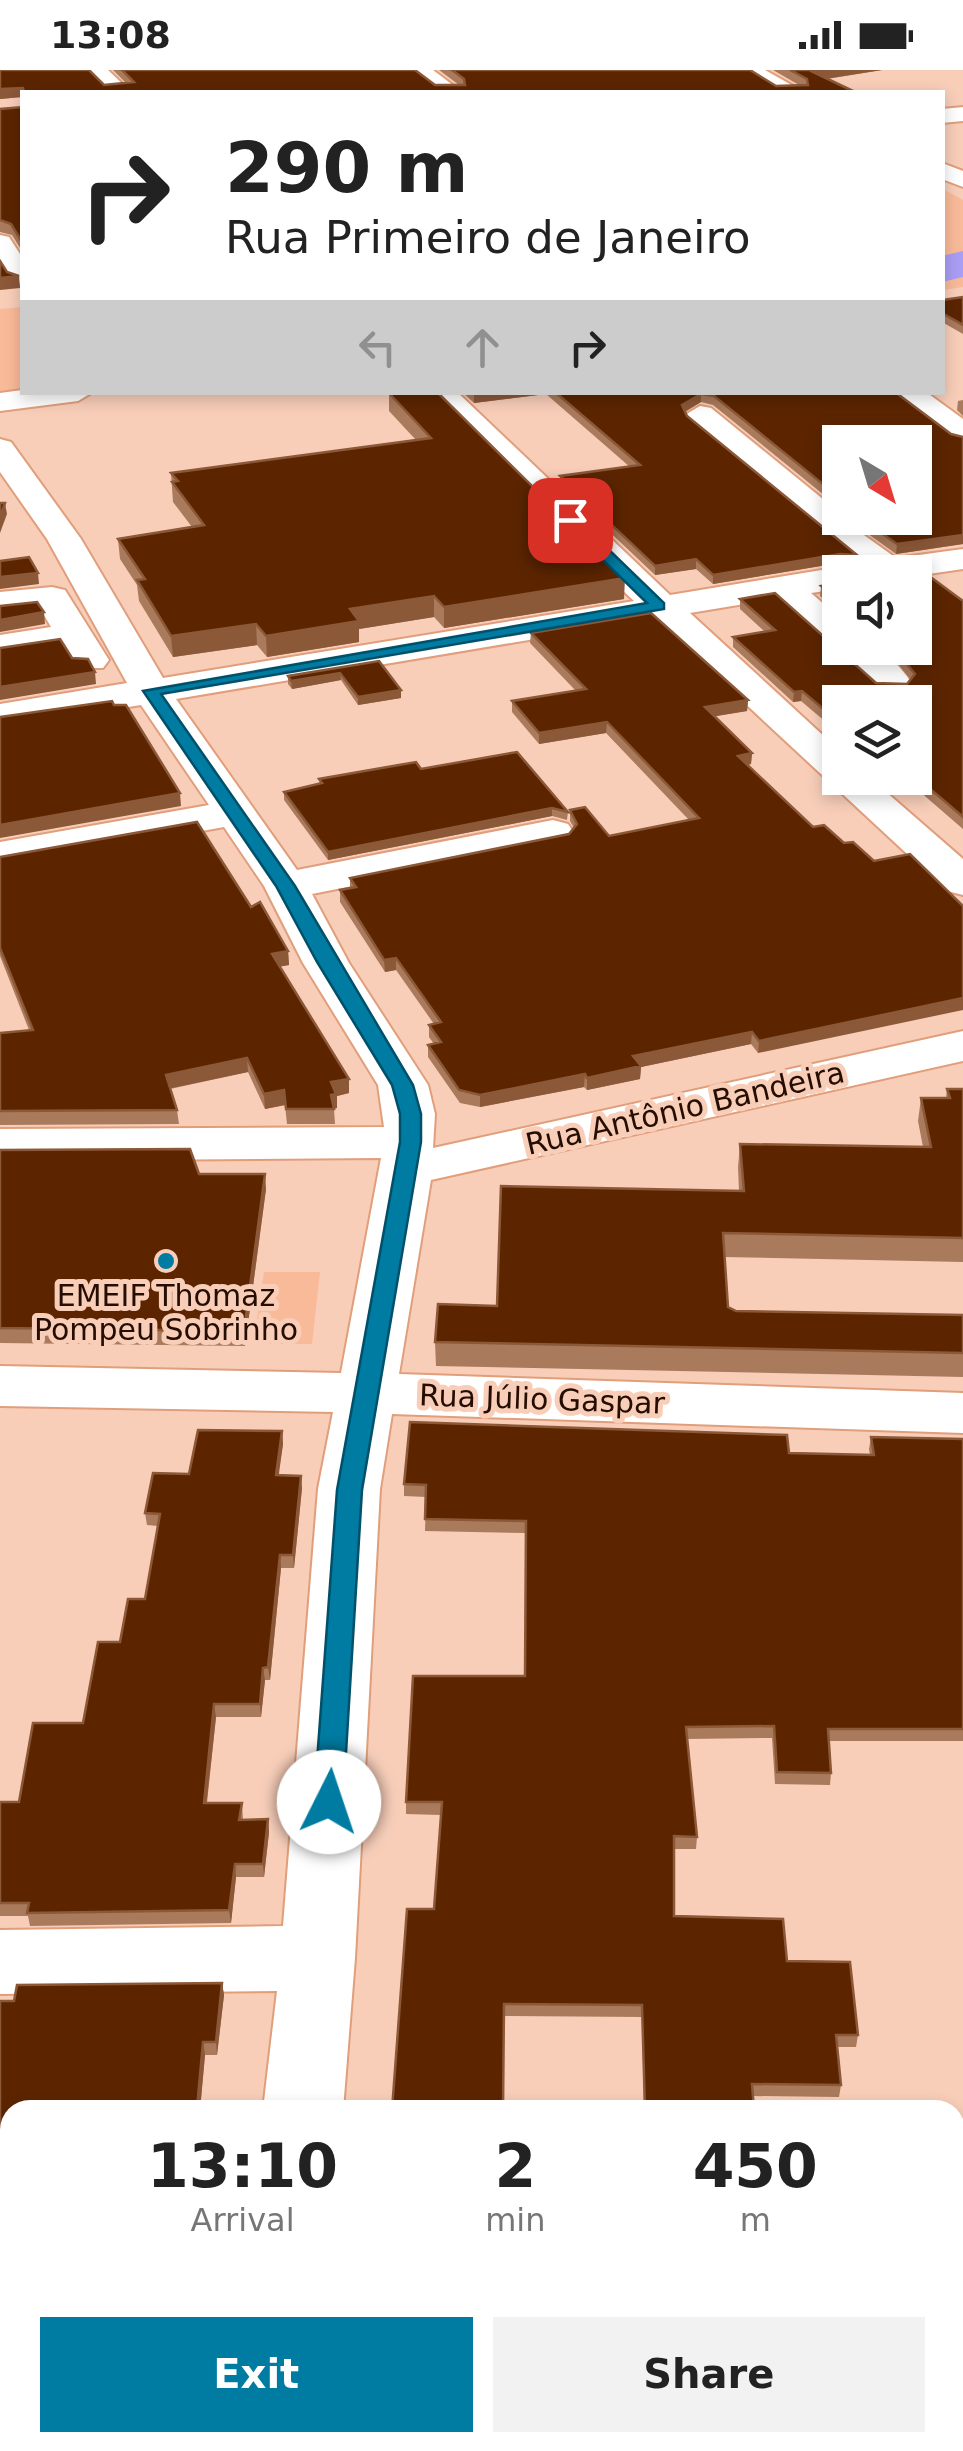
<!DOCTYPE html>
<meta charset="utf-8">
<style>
body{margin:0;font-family:"DejaVu Sans",sans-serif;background:#f2f2f2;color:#222;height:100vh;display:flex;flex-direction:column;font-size:38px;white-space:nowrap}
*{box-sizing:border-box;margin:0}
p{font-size:32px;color:#767676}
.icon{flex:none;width:55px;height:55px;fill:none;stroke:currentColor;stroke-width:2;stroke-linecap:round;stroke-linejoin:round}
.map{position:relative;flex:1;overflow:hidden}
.sheet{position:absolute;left:0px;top:2030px;width:965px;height:352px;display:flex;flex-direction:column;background:#fff;border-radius:30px 30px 0 0;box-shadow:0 5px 15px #0003}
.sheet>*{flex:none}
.banner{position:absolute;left:20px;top:20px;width:925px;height:305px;border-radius:0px;box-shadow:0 5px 15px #0003;background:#fff;color:#222;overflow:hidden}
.needle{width:65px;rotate:142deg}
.buttons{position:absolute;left:822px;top:355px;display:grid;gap:20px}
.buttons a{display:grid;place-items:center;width:110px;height:110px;border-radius:0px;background:#fff;box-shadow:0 5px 15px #0003;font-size:50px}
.pin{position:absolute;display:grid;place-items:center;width:85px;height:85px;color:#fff;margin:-42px;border-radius:20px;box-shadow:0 5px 15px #0006}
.me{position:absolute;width:110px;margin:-55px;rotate:4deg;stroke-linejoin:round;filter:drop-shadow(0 0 8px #0008)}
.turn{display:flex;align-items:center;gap:35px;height:210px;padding:0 40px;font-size:45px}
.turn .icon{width:130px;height:130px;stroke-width:2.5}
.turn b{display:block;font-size:70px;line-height:85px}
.lanes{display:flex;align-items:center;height:95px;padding:0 40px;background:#0003;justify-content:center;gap:50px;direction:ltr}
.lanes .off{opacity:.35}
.eta{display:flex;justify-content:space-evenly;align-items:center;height:170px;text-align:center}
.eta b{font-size:60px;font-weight:700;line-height:70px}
.action{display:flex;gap:20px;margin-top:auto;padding:20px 40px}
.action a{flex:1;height:115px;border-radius:0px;background:#007ba2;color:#fff;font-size:40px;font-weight:700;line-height:115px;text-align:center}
.action a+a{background:#f2f2f2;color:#222}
.status{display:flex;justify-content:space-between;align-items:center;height:70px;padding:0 50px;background:#fff;direction:ltr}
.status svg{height:28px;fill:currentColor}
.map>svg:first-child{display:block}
.green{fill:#f9ba99}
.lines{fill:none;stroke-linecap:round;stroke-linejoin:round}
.river{fill:#a99ef5;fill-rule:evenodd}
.minor-casing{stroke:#e19e7b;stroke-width:4}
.minor{fill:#fff;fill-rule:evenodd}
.wall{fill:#aa7a5c}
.shaded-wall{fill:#8b5838}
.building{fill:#5c2500;stroke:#8b5838;stroke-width:2.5}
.route{fill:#007ba2;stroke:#005069;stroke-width:2.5}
.poi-dot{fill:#007ba2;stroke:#f8ceb9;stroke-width:4}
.labels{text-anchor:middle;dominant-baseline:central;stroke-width:10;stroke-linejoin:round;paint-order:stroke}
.street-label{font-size:30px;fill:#250d02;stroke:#f8ceb9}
.poi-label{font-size:30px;fill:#250d02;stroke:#f8ceb9}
</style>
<div class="status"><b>13:08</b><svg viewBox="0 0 49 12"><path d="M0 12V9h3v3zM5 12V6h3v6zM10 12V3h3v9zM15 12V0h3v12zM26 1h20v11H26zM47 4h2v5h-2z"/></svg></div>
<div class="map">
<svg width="963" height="2381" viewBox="0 0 963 2381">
<rect width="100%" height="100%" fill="#f8ceb9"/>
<g class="green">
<path d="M943 119 963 130V217L943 220Z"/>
<path d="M22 237V322L102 323 0 337V239Z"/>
<path d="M264 1202H320L312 1274H253Z"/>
</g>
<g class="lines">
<path class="river" d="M963 181V207L942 212V186Z"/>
<defs>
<g id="minor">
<path d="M85 0H108L131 22H108Z"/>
<path d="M408 0H433L462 22H437Z"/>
<path d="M738 0H765L804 22H777Z"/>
<path d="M963 37V51L942 53V39Z"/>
<path d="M942 93 963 101V117L942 109Z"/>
<path d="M0 165 9 167 22 187V214L12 212 0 193Z"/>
<path d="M22 320V322H93L78 331 0 341V323Z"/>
<path d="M424 322H457L670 525 840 497 853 500 840 502V519L811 523 840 548V578C875 578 890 581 911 612L906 620H878L834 577 775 529 690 543 840 681V708H870L963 789V825L947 821 654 549 176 629 297 800 553 750 568 754 574 763 568 772 553 776 312 824 349 893 428 1015 435 1044 433 1078 963 961V991L431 1110 399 1304 963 1323V1363L392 1344 380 1419 355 1888 343 2040H263L277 1921 0 1924V1860L283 1856 318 1419 333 1342 0 1336V1296L341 1303 381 1088 0 1091V1059L384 1057 378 1015 303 893 264 816 224 757 0 798V772L209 735 141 635 0 658V634L127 613 47 469 0 402V369L11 372 81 469 163 608 634 531 518 421Z"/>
<path d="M890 322H926L963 349V372L952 370Z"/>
<path d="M700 336 711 338 840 443V448L896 488 963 479V499L915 506V502H856L861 494 689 352 685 345Z"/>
<path d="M52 517 65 520 109 590 103 598H77L63 577 0 587V565L51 557 41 540 0 544V522Z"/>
<path d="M225 2372H313L312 2381H224Z"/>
</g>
</defs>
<use href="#minor" class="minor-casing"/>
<use href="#minor" class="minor"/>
</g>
<g class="wall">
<path d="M0 0 104 15 126 13 113 0H416L435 15H459L439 0H750L776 16 799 15 773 0H882L827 9 855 22H22V27L0 29Z"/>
<path d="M22 37V181L12 165 0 162V38Z"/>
<path d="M963 227V264L942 252V230Z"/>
<path d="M462 322H895L951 364 963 367V474L896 484 846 448H915L840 372V438L713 335 701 332 685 342 687 346 857 485 856 495 839 493 713 514 696 499 655 505 560 415V406L630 397 546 324 474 333Z"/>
<path d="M389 323 624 529 444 558 434 547 359 559V572L267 587 257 575 173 587 139 531 137 515 120 489 118 469 192 457 173 432 171 403 416 370 389 341Z"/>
<path d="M963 330V346L957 340 958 331Z"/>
<path d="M840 512V543L820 526 821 516Z"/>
<path d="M740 529 876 613 907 614 911 610 890 584 874 578H915L963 531V759L904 708H915V632H840V664L801 631 793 632 733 577V567L765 562 740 539Z"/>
<path d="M531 563 748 630 747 641 715 646 752 683 751 694 748 695 813 757 758 983 751 974 641 997 640 1009 587 1020 584 1017 480 1037 460 1033 428 987V975L434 974 429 967V955L434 954 396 900 385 902 340 832V820L350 818V808L569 764 574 758 570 751V740L609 766 689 750 606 663 539 674 512 642V631L576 621 530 573Z"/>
<path d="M379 591 401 620V628L358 635 341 610 292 619 288 614V606Z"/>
<path d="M421 699 568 742 567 750 552 746 328 790 284 730V722L320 713 319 709Z"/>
<path d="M0 787 251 837 288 881 289 895 280 896 349 1009V1023L337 1026V1038L334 1039 335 1054H287L285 1035 265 1039 248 1002 170 1019 177 1040 179 1054 0 1055V963L29 960 0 886Z"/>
<path d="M947 1019H963V1192L724 1187 728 1237 736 1241 963 1245V1307L436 1296 435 1272 497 1236 739 1121 738 1097 740 1074 923 1077 918 1051 921 1028H946Z"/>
<path d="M0 1080 199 1104 266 1119 245 1276 0 1273Z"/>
<path d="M282 1361 283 1374 278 1405 302 1418 294 1498H281L270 1610H265L261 1647H216L207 1733H242L243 1750 268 1749 269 1762 264 1807H236L231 1853 30 1856 28 1846H0V1732H19L83 1653 120 1572 145 1529 158 1456 147 1455 145 1443 189 1404Z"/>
<path d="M871 1367 963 1369V1671H829L831 1703 830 1715 775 1714 772 1668 687 1669 697 1767 696 1779H674V1846L787 1891 858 1965 856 1977H837L841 2015 839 2027 753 2026 754 2040H644L642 1947 504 1946 434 1839 441 1745 406 1744V1732L525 1606 526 1463 425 1461 426 1427 404 1426V1414L789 1383 870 1385 869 1379Z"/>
<path d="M222 1913 224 1925 217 1985H205L200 2040H10V2372H126L125 2381H0V1931H14L17 1915Z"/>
<rect x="955" y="2107" width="8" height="259"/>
<path d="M368 2372H769L770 2381H462L369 2379Z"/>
</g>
<g class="shaded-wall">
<path d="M823 0H882L812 11 813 2Z"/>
<path d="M23 18 22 27 0 29V19Z"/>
<path d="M19 206 20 218 0 220V208Z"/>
<path d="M492 322H546V324L474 333V325Z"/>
<path d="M701 324V332L681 344 682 335Z"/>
<path d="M5 433 7 444 0 463V448Z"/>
<path d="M963 465V474L896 484 897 474Z"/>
<path d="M840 484 839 493 713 514V505Z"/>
<path d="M696 489V499L655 505V496Z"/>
<path d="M38 503 39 514 0 519V507Z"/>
<path d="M625 508 624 529 444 558V537Z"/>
<path d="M434 526V547L359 559V572L267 587 266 566 350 539Z"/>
<path d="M44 542 45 554 0 562V550Z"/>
<path d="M256 554 257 575 173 587 171 566Z"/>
<path d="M95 602 96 614 0 630V617Z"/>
<path d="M340 603 341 610 292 619 291 611Z"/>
<path d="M401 620V628L358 635V627Z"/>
<path d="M802 621 801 631 793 632 794 622Z"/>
<path d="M748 630 747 641 705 648V637Z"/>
<path d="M607 652 606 663 539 674V663Z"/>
<path d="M752 683 751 694 738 697V686Z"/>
<path d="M180 723 181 736 0 768V755Z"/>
<path d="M552 738V746L328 790V782Z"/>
<path d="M288 881 289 895 273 898 272 884Z"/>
<path d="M396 888V900L385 902 384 890Z"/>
<path d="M963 928V940L758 983 759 971Z"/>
<path d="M752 962 751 974 641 997 640 1009 587 1020V1008L633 986Z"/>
<path d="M247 988 248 1002 167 1019 166 1005Z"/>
<path d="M585 1004 584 1017 480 1037V1025Z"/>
<path d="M349 1009V1023L337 1026V1038L331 1039V1012Z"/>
<path d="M284 1020 285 1035 265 1039 264 1024Z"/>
<path d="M265 1104 266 1119 245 1276 244 1261Z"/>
<path d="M282 1361 283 1374 277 1418 276 1405Z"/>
<path d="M301 1406 302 1418 294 1498 293 1485Z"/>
<path d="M280 1485 281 1498 270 1610 268 1597Z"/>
<path d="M263 1598 265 1610 261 1647 260 1634Z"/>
<path d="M214 1634 216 1647 205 1746 204 1733Z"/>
<path d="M268 1749 269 1762 264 1807 263 1794Z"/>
<path d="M235 1794 236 1807 231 1853 229 1840Z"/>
<path d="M222 1913 224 1925 217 1985 216 1972Z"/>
<path d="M203 1972 205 1985 200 2040H197Z"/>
</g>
<g class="building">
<path d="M0 0H89L104 15 134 12 122 0H415L435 15H465L464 9 452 0H750L776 16 808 15 807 9 790 0H823L813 2 855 22H24L23 18 0 19Z"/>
<path d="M22 37V172L11 154 0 150V39Z"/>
<path d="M0 191 7 202 19 206 0 208Z"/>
<path d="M963 227V255L942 243V230Z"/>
<path d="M437 322 625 508 444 537 434 526 350 539 359 551 266 566 256 554 171 566 137 510 145 509 118 469 204 455 172 412 178 411 171 403 431 368 389 323Z"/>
<path d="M555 322H895L951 364 963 367V465L897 474 860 448H915V372H840V428L714 326 701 324 682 335 687 346 857 485 840 484 713 505 696 489 655 496 560 406 640 395Z"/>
<path d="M0 433H5L0 448Z"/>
<path d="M29 487 38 503 0 507V491Z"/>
<path d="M845 496 921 500 963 531V747L915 706V632H840V653L802 621 794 622 733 567 775 560 740 529 775 523 876 613 907 614 915 604 894 578H915V502H844Z"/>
<path d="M840 512V532L821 516Z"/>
<path d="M37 532 44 542 0 550V536Z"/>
<path d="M651 543 748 630 705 637 752 683 738 686 813 757 824 755 844 773 853 772 874 791 910 784 963 836V928L759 971 752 962 633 986 641 996 587 1008 585 1004 480 1025 459 1020 428 975 441 972 429 955 441 952 396 888 384 890 340 820 356 817 350 808 569 764 577 754 570 740 585 737 609 766 699 748 607 652 539 663 512 631 586 619 531 563Z"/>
<path d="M60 569 72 588 88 589 95 602 0 617V578Z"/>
<path d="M379 591 401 620 358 627 340 603 291 611 288 606Z"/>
<path d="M112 631 114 635H126L180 723 0 755V647Z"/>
<path d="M517 682 568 742 552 738 328 782 284 722 322 713 319 709 416 692 421 699Z"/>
<path d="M197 752 251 837 260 832 288 881 272 884 349 1009 331 1012 336 1024 331 1025 334 1039H286L284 1020 264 1024 247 988 166 1005 177 1040 0 1041V963L33 960 0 878V787Z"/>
<path d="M947 1019H963V1168L723 1163 728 1237 736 1241 963 1245V1283L435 1272 438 1234 497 1236 501 1116 744 1121 740 1074 931 1077 921 1028H950Z"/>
<path d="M190 1079 199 1104H265L244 1261 0 1258V1080Z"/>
<path d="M410 1352 787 1365 789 1383 874 1385 871 1367 963 1369V1659H828L831 1703 777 1702 774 1656 686 1657 697 1767 674 1766V1846L783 1849 787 1891 850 1892 858 1965H836L841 2015 752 2014 754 2040H645L642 1935 504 1934 503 2040H392L407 1839H434L442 1732H406L413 1606H525L526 1451 425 1449 426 1415 404 1414Z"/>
<path d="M198 1360 282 1361 276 1405 301 1406 293 1485H280L268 1597 263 1598 260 1634H214L204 1733H242L239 1750 268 1749 263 1794H235L229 1840 27 1843 29 1833H0V1732H19L33 1653H83L98 1572H120L128 1529H145L160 1444 145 1443 153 1403 189 1404Z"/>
<path d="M222 1913 216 1972H203L197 2038 189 2039 188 2040H10V2372H122L121 2381H0V1931H14L17 1915Z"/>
<rect x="955" y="2107" width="8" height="250"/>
<path d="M472 2372H769L770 2381H479Z"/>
</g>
<path class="route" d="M565 447H575L664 533V539L161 624 295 816 413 1015 421 1044V1072L362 1420 343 1732 339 1740H318L314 1732 337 1420 400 1072V1044L392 1015 317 892 276 816 143 621 647 533 565 453Z"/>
<circle class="poi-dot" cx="166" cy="1191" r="10"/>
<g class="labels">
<g class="street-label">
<text transform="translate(685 1038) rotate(-13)">Rua Antônio Bandeira</text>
<text transform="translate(542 1329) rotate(2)">Rua Júlio Gaspar</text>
</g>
<g class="poi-label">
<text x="166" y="1225">EMEIF Thomaz<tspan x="166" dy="34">Pompeu Sobrinho</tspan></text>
</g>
</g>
</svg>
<div class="buttons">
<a><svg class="needle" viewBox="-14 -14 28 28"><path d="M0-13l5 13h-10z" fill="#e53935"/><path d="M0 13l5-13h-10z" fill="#767676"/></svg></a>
<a><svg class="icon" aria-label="sound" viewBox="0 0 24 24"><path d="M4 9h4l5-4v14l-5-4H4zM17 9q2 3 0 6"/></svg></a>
<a><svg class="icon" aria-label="layers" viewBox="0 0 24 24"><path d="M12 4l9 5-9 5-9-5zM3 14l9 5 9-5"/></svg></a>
</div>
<div class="pin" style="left:570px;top:450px;background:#d93025"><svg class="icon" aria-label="arrive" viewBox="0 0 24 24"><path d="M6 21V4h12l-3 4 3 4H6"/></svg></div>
<svg class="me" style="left:329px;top:1732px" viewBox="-20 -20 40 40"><circle r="19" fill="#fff"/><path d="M0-13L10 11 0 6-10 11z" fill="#007ba2"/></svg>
<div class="banner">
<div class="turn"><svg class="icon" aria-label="right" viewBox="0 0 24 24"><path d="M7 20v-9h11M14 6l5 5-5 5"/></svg><div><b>290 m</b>Rua Primeiro de Janeiro</div></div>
<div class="lanes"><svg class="icon off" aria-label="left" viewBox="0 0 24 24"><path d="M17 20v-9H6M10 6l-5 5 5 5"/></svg><svg class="icon off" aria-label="ahead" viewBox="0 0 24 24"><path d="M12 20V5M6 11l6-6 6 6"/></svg><svg class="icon" aria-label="right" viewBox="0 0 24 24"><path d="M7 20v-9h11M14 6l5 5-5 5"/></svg></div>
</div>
<section class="sheet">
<div class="eta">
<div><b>13:10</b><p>Arrival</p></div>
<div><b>2</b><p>min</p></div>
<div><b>450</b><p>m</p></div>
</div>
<div class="action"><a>Exit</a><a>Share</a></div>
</section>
</div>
